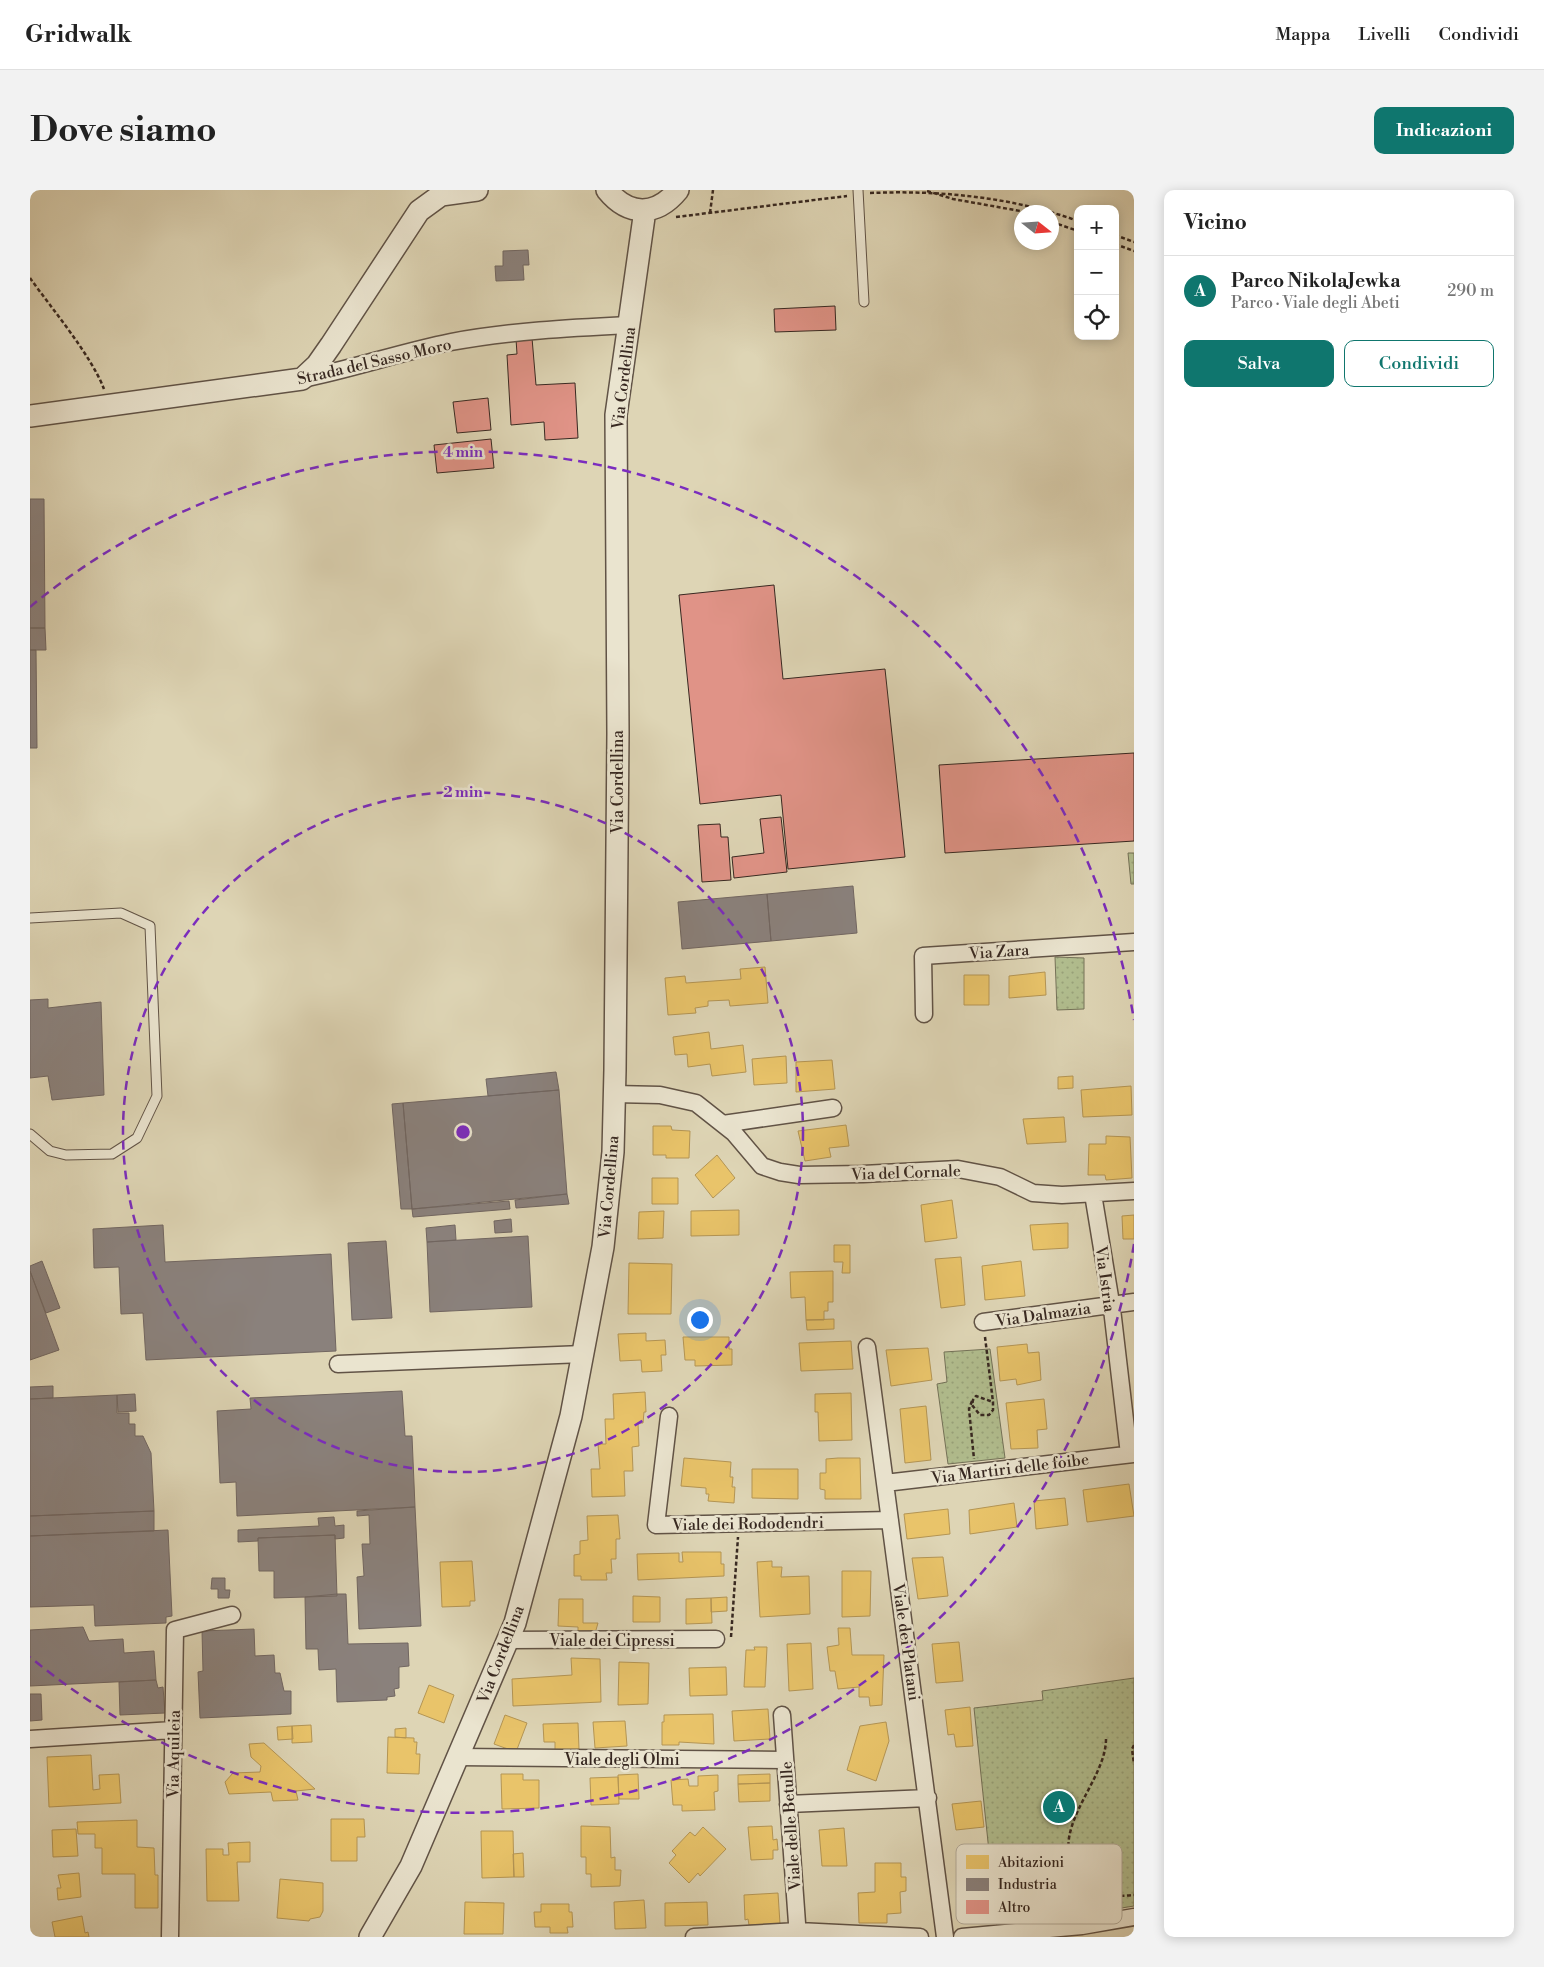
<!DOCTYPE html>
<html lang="it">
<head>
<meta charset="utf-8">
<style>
  body { margin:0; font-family:"Libre Bodoni",serif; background:#f2f2f2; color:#222 }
  .controls { position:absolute; right:15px; top:15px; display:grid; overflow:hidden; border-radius:10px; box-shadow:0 2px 12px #0003 }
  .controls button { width:45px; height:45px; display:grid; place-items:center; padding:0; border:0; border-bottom:1px solid #e0e0e0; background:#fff; color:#222; font:25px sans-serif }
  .compass { position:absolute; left:984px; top:15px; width:45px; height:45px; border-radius:50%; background:#fff; box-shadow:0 2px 12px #0003; rotate:107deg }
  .you { position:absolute; left:669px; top:1129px; width:18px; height:18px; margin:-12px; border:4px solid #fff; border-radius:50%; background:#1a73e8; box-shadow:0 0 0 8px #1a73e833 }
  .badge { display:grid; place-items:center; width:32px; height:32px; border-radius:50%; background:#0f766e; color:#fff; font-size:16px; font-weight:700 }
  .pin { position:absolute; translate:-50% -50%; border:2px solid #fff; box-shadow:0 1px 5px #0006 }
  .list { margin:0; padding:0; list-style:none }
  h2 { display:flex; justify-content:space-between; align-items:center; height:65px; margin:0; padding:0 20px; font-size:21px }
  h2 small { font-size:16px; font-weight:400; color:#767676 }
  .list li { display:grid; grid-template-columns:32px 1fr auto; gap:15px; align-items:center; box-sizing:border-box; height:70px; padding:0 20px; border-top:1px solid #e0e0e0 }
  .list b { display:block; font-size:19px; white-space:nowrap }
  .list p { margin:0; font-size:16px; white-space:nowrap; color:#767676 }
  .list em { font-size:16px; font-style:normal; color:#767676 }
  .actions { display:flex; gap:10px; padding:15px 20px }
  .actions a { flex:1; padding:11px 0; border:1px solid #0f766e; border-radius:10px; text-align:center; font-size:18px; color:#0f766e }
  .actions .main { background:#0f766e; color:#fff }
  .icon { flex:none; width:28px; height:28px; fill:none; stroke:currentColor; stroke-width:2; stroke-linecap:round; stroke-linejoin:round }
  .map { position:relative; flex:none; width:1104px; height:1747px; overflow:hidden; border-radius:10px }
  header { display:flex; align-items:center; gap:30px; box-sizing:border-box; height:70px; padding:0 25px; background:#fff; border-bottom:1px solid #e0e0e0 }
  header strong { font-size:24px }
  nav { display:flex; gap:28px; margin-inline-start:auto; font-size:18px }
  .intro { display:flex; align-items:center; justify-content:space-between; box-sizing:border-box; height:120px; padding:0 30px }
  h1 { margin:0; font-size:35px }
  .button { padding:12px 22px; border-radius:10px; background:#0f766e; color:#fff; font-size:18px; font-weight:700 }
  main { display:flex; gap:30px; padding:0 30px }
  aside { flex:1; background:#fff; border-radius:10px; box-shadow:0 2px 12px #0003 }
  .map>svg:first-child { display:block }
</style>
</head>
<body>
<header>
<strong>Gridwalk</strong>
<nav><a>Mappa</a><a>Livelli</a><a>Condividi</a></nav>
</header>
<div class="intro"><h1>Dove siamo</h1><a class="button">Indicazioni</a></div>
<main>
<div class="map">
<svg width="1104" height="1747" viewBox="0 0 1104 1747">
  <defs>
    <pattern id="park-dots" width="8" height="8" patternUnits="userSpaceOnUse" patternTransform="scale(1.25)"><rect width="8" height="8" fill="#b1bd8e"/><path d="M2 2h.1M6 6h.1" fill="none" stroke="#99a27a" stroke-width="1.8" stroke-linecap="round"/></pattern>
  </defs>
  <rect width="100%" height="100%" fill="#ded5b5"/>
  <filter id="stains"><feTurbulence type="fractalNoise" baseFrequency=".004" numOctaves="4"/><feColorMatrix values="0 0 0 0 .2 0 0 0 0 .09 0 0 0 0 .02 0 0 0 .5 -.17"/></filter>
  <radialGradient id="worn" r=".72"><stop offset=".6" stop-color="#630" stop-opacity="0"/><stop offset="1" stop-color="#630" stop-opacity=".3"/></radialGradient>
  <path fill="url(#park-dots)" stroke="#747258" d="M1098 663H1104V694H1101Z
    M1025 767 1054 768V819L1027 820Z
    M960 1159 975 1268 918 1274 907 1194 917 1192 914 1162Z
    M1104 1488V1716L967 1738 944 1518 1013 1510 1012 1501Z"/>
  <path fill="#e9c46a" stroke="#b49554" d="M735 777 738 813 700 816 699 810 678 811V816L665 818 666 823 638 825 635 788 655 786 656 793 711 789 710 779Z
    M1015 782 1016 805 979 808V786Z
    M934 785H959V815H934Z
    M679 842 681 859 713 855 716 882 682 886 680 874 658 877 657 864 645 865 643 847Z
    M756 866 757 893 724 895 722 869Z
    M802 870 805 899 766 902V872Z
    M1043 886V898L1028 899V887Z
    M1101 896 1102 925 1053 927 1051 900Z
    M1034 927 1036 952 997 954 993 929Z
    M816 935 819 956 799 958 801 967 775 971 768 941Z
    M623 936H641L642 940 660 941 659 968H636V965H623Z
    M1076 946 1100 947 1102 988 1076 990 1075 985H1058L1059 954H1076Z
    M687 965 705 988 683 1008 665 985Z
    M622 988H648V1014H622Z
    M922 1010 927 1048 895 1052 891 1015Z
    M709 1020V1045L661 1046V1021Z
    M634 1021 633 1048 608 1049 609 1022Z
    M1104 1025V1049H1093L1092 1026Z
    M1038 1033V1058L1003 1060 1000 1035Z
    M804 1055H820V1083H812L813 1072H804Z
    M931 1067 935 1115 911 1118 905 1069Z
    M991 1071 995 1106 955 1110 952 1076Z
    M599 1073 642 1074 641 1124H598Z
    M803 1081V1112H798V1121H794V1130H776L775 1107 761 1108 760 1082Z
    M804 1129V1139L777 1140 776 1130Z
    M616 1143V1151L635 1150 636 1165H631L632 1181 612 1182 611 1170 590 1171 588 1144Z
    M653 1147H699V1159H702V1175L665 1176V1170H655Z
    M821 1151 823 1179 771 1181 769 1153Z
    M997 1154 998 1163 1009 1162 1011 1190 987 1195 986 1189 970 1191 967 1157Z
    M898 1158 902 1190 861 1196 856 1160Z
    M615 1202 616 1222H614L613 1233H608L609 1256 602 1257 603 1281H594L595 1306 562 1307 561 1279H570L568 1254H576L575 1229H584L583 1204Z
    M821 1203 822 1250 789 1251 788 1222H785V1204Z
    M1014 1209 1017 1239 1007 1240 1008 1258 981 1259 976 1213Z
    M896 1216 901 1270 875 1273 870 1219Z
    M654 1268 701 1272 700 1287H703L702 1297H705L704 1313 678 1311 679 1304H676V1298L651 1296Z
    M808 1268H830L831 1309H795V1300L790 1299V1283H796V1269Z
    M722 1279H768V1309L722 1308Z
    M1099 1294 1104 1326 1057 1332 1053 1300Z
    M1035 1308 1038 1335 1006 1339 1004 1311Z
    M984 1313 987 1337 940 1344 939 1320Z
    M918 1319 920 1344 877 1349 874 1324Z
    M588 1325 590 1349H586V1369H581L582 1383H576L577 1390H551V1386H544V1365L550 1364V1351L558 1350 557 1326Z
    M652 1362H691V1374H694V1386L608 1390 607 1364 649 1363V1372H653Z
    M913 1367 918 1406 888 1409 882 1368Z
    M442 1371 445 1411H440V1416L412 1417 410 1372Z
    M742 1371V1377H752L751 1387 779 1386 780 1424 730 1427 727 1372Z
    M812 1381H841L840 1426 812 1427Z
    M603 1406 630 1407V1432H603Z
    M697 1407V1421L681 1422V1408Z
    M681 1408 682 1433 656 1434V1409Z
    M529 1409H553V1433H568L564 1447H548V1437L528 1436Z
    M808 1438H820L822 1465H854L852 1515 840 1516 839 1507H829V1497L808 1499 805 1481H800L797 1457 809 1455Z
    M929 1452 933 1491 906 1493 902 1454Z
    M781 1453 783 1499 759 1501 757 1454Z
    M724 1457H737L735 1497H714L716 1460H725Z
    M541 1468 570 1469 571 1512 483 1516 482 1489 542 1485Z
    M589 1472 619 1473 618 1514 588 1515Z
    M696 1477 697 1505 660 1506 659 1478Z
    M399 1495 424 1505 414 1533 388 1523Z
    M940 1517 943 1556 926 1557 924 1544 918 1545 915 1520Z
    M738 1519 740 1549 704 1551 702 1521Z
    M683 1524 684 1554 649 1552V1555H632V1532H634V1525Z
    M475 1525 497 1533 486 1562 464 1554Z
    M595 1531 597 1556 565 1558 563 1532Z
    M856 1532 859 1551 846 1591 817 1580 830 1536Z
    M548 1533 549 1559 525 1560V1552H514L513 1534Z
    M281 1535 282 1552 262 1553V1536Z
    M262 1536 263 1549 248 1550 247 1537Z
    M376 1538V1548L365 1547V1539Z
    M358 1547 384 1548V1552H387L386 1564H390L389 1584 357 1583Z
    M234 1553 285 1599 266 1601 268 1610 243 1611 241 1602 199 1604 195 1592 203 1583 230 1582 231 1576 221 1567 219 1554Z
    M61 1565 63 1600 70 1599 69 1585 89 1584 91 1613 19 1617 17 1567Z
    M471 1584H493V1590H509V1618L472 1619Z
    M608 1584 609 1609H589L588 1585Z
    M740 1584V1593L708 1594V1585Z
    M688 1585V1601L684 1602 685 1620 652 1621V1615H643L641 1590 658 1589 659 1596H668V1586Z
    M588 1587 589 1614 561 1615 560 1588Z
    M740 1593V1611L709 1612 708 1594Z
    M951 1611 954 1637 926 1640 922 1614Z
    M301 1629H334L335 1647H327V1671H301Z
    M107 1630V1657L124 1658 125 1685H128V1718H105V1684H72V1658H65V1644H48L47 1632Z
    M551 1636 580 1637 581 1668 585 1667V1680H591L590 1696 561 1697V1684H556V1667H551Z
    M742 1636 743 1650 747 1649 748 1660H743V1669L721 1670 718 1637Z
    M673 1637 696 1659 670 1686 668 1683 659 1693 639 1673 646 1665 642 1661 660 1642 665 1646Z
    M814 1638 817 1676H792L789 1640Z
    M46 1639 48 1666 23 1667 22 1640Z
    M451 1641H483L484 1687 452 1688Z
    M220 1652V1672H207L209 1711H177L176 1659H193V1665H199L198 1653Z
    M493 1663 494 1687H484L483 1664Z
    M845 1673H871V1687H876V1701L870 1702 871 1723 857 1724V1733H829L828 1703 845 1702Z
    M49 1683 51 1707 28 1710 27 1698H31L28 1685Z
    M250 1689 293 1693V1721L290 1727 280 1729 279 1731 247 1728Z
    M748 1703 750 1734 719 1735 718 1729 715 1730 714 1705Z
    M614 1710 616 1738 585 1739 584 1712Z
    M435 1712 474 1713 473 1744H434Z
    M677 1712 678 1735 635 1736V1713Z
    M511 1714H539V1722H542L543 1737H537L538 1743H520V1737H505L504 1722H511Z
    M52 1726 55 1743 58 1742 59 1747H25L22 1732Z"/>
  <path fill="#8a817c" stroke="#716661" d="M498 60 499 75H493L494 90 466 91 465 76H473V61Z
    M0 309H14L15 438H0Z
    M0 438H15L16 460H0Z
    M0 460H6L7 558H0Z
    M823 696 827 743 741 751 737 704Z
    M737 704 741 751 652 759 648 712Z
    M18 809V818L71 812 74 905 22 910 18 886 0 888V810Z
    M526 882 529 900 458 906 456 889Z
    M529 900 537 1004 382 1019 373 913Z
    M373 913 382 1019H371L362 914Z
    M537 1004 539 1014 486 1018 485 1010Z
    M479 1011 480 1019 383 1027 382 1019Z
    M481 1029 482 1042 465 1043 464 1031Z
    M133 1035 135 1072 301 1064 306 1161 116 1170 113 1123 91 1124 89 1077 64 1078 63 1039Z
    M425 1035 426 1050 397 1052 396 1038Z
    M498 1046 502 1117 400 1122 397 1052Z
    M356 1051 362 1128 322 1130 318 1053Z
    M12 1071 30 1118 16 1123 0 1081V1076Z
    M0 1081 29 1160 0 1170Z
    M23 1196V1208L0 1209V1197Z
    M372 1201 375 1246H382L385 1317 207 1326 206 1292 190 1293 187 1221 221 1219 220 1208Z
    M105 1204 106 1221 88 1222 87 1205Z
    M87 1205V1223H99V1234H105V1246H113L121 1263 124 1321 0 1326V1209Z
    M385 1317 391 1436 329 1439 327 1387 334 1386 332 1354H340L339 1325 327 1326V1321Z
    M124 1321V1341L0 1346V1326Z
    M304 1327 305 1336 314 1335V1348L305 1349V1345L228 1348V1351L208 1352V1340L289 1336 288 1328Z
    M138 1340 142 1426 136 1427V1433L65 1436 64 1415 0 1417V1346Z
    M305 1345 307 1406 244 1408V1381H229L228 1348Z
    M182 1388H195V1400H200L199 1408H188V1399H181Z
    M307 1404H316L318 1454 378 1453 379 1476 369 1477V1498L364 1499 365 1506 357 1507V1510L307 1512 306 1479 289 1480 288 1459H276L275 1407Z
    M53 1437 59 1451 93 1449 94 1463 124 1461 126 1490 0 1496V1440Z
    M224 1439 225 1466 244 1465 245 1483H250L254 1501H261V1524L170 1528 168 1482 173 1481 172 1441Z
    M126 1490 128 1498 133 1497 135 1523 90 1525 89 1492Z
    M0 1504H11L12 1530 0 1531Z"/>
  <path fill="#e09387" stroke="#372821" d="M805 116 806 140 745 142 744 119Z
    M502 148 506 195 545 193 548 248 515 250 514 232 481 235 477 165 487 164 486 149Z
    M458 208 461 240 427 243 423 212Z
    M461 249 464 278 407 283 404 255Z
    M744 395 753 489 855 479 875 667 758 679 751 605 670 614 649 405Z
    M1104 563V651L915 663 909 575Z
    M751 627 757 682 704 688 702 667 734 663 730 629Z
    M690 634 691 647H698L701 690 672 692 668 635Z"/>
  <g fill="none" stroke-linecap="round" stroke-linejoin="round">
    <g stroke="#615346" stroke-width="11">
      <path id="service" d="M828 0 834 112
        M0 728 91 723 120 736 127 906 107 948 82 964 36 965 20 961 0 944"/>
    </g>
    <g stroke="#615346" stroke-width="19">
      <path id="minor" d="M272 189C322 179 371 162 421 152 480 141 539 138 599 135
        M894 824 893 766 1104 752
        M584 904 630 905 666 913 704 943 732 976 750 982 769 985 833 984 928 979 970 987 1003 1003 1032 1005 1104 1001
        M693 934 803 918
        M1063 1004 1082 1119 1099 1264
        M953 1132 1104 1112
        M837 1157 915 1747
        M308 1174 553 1164
        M639 1226 626 1335 860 1330
        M855 1293 1104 1264
        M478 1450 686 1449
        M752 1525 768 1747
        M0 1549 143 1540
        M428 1567 755 1570
        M758 1614 898 1608
        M140 1747 145 1440 202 1425
        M664 1747 768 1741 890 1747
        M932 1747 1052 1736 1104 1727"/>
    </g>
    <g stroke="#615346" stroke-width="24">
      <path id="tertiary" d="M577 0C598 26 626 27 648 0
        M0 226 272 189 287 175 301 155 389 21 411 5 447 0
        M340 1747 381 1676 485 1433 541 1226 573 1057 583 962 585 880 588 543 586 225 615 20"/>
    </g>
    <path stroke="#372821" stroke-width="2.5" stroke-dasharray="4 2.5" stroke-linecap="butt" d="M897 1 923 9 996 22
      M840 3C910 0 982 7 1048 31
      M680 23 683 0
      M646 27 817 6
      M1022 32 1048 41
      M1085 45 1104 52
      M1085 54 1104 61
      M0 88C22 119 61 165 74 199
      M955 1147 963 1212V1220L959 1225H950L942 1215 943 1210 946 1206 963 1212
      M942 1211 939 1219 944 1269
      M701 1447 708 1347
      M1076 1549C1076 1594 1012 1643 1051 1689 1065 1706 1084 1707 1104 1705
      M1104 1555 1102 1559 1104 1574"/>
    <use href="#service" stroke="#eae4cf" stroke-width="9"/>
    <use href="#minor" stroke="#eae4cf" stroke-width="16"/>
    <use href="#tertiary" stroke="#eae4cf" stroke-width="21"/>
  </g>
  <g fill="none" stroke="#7b2cbf" stroke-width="2.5" stroke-dasharray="9 6">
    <circle cx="433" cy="942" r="340"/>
    <path d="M1104 1054A680 680 0 0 1 0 1467M0 417A680 680 0 0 1 1104 830"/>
  </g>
  <g text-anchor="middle" stroke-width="5" stroke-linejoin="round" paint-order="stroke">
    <g font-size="16" fill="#372821" stroke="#eae4cf">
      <text transform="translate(344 171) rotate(-13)" y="6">Strada del Sasso Moro</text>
      <text transform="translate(593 188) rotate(-83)" y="6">Via Cordellina</text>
      <text transform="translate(587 592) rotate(-90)" y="6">Via Cordellina</text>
      <text transform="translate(969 761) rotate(-4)" y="6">Via Zara</text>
      <text transform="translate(876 982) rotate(-2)" y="6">Via del Cornale</text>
      <text transform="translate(578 997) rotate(-85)" y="6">Via Cordellina</text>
      <text transform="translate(1076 1089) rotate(82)" y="6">Via Istria</text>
      <text transform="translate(1013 1124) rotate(-8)" y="6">Via Dalmazia</text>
      <text transform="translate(980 1278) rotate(-7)" y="6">Via Martiri delle foibe</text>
      <text transform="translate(718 1333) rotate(-1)" y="6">Viale dei Rododendri</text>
      <text x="582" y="1456">Viale dei Cipressi</text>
      <text transform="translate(877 1452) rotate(82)" y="6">Viale dei Platani</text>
      <text transform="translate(470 1464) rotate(-69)" y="6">Via Cordellina</text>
      <text transform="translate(143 1564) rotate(-89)" y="6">Via Aquileia</text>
      <text x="592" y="1575">Viale degli Olmi</text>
      <text transform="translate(760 1636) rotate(-94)" y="6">Viale delle Betulle</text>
    </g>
  </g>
  <rect x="926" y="1654" width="166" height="80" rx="8" fill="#eae4cf" stroke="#b4ac9b" stroke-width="1"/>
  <rect x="936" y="1665" width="23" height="14" fill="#e9c46a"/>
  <rect x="936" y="1688" width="23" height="13" fill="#8a817c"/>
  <rect x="936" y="1710" width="23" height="14" fill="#e09387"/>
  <g font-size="14" fill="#372821">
    <text x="968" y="1677">Abitazioni</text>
    <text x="968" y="1699">Industria</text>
    <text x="968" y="1722">Altro</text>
  </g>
  <circle cx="433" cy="942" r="8" fill="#7b2cbf" stroke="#eae4cf" stroke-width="2.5"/>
  <g font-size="15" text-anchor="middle" font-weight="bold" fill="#7b2cbf" stroke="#eae4cf" stroke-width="5" stroke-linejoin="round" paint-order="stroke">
    <text x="433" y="267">4 min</text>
    <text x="433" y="607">2 min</text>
  </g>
  <rect width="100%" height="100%" filter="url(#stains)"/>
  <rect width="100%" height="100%" fill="url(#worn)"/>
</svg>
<div class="controls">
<button>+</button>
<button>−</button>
<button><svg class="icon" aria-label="locate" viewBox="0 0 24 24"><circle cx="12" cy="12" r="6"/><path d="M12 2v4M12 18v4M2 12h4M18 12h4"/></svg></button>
</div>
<svg class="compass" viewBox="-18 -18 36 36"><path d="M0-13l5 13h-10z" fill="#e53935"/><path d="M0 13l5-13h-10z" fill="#767676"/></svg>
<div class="you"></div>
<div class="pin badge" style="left:1029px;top:1617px">A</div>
</div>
<aside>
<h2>Vicino<small></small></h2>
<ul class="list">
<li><span class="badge">A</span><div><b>Parco NikolaJewka</b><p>Parco · Viale degli Abeti</p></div><em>290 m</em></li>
</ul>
<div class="actions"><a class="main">Salva</a><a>Condividi</a></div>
</aside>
</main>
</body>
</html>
